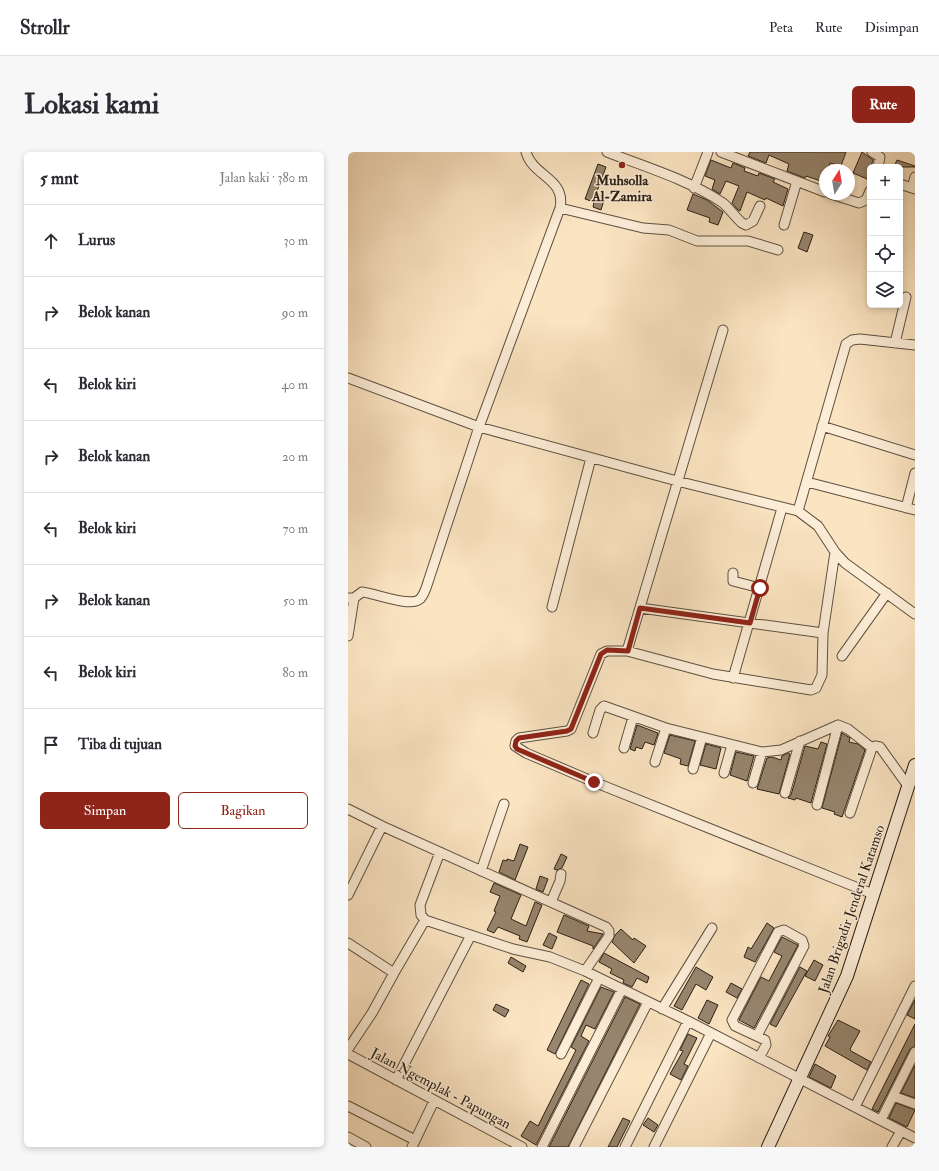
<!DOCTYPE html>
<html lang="id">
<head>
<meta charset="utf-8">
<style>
  body { margin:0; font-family:"IM FELL Double Pica",serif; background:#f7f7f7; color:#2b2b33 }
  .controls { position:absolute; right:12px; top:12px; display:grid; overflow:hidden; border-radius:6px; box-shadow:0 2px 6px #0003 }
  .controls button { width:36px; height:36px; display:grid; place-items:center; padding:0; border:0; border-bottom:1px solid #e1e1e2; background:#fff; color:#2b2b33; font:20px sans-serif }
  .compass { position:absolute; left:471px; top:12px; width:36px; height:36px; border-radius:50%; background:#fff; box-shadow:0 2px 6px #0003; rotate:11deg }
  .stop { position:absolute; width:12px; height:12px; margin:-9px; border:3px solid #8f2418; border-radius:50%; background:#fff }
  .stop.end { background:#8f2418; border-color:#fff; box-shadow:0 1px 4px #0008 }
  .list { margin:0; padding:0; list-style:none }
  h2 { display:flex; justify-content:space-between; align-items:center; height:52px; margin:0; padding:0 16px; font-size:17px }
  h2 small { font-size:13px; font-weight:400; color:#7c7c81 }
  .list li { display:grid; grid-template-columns:26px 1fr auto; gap:12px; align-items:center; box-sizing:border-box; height:72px; padding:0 16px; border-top:1px solid #e1e1e2 }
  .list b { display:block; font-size:15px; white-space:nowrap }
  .list em { font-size:13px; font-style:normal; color:#7c7c81 }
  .actions { display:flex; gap:8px; padding:12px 16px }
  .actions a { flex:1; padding:9px 0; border:1px solid #8f2418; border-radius:6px; text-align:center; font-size:14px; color:#8f2418 }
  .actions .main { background:#8f2418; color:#fff }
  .icon { flex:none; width:22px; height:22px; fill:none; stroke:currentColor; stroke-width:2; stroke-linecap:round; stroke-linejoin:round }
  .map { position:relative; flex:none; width:567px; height:995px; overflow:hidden; border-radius:6px }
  header { display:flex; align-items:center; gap:24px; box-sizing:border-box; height:56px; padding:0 20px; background:#fff; border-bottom:1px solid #e1e1e2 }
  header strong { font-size:19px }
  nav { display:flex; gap:22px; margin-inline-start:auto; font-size:14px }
  .intro { display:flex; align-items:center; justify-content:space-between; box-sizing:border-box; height:96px; padding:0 24px }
  h1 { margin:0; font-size:28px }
  .button { padding:10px 18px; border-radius:6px; background:#8f2418; color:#fff; font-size:14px; font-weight:700 }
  main { display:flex; gap:24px; padding:0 24px }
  aside { flex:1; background:#fff; border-radius:6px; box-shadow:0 2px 6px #0003 }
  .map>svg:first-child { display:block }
</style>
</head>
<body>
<header>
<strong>Strollr</strong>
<nav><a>Peta</a><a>Rute</a><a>Disimpan</a></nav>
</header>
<div class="intro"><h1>Lokasi kami</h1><a class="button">Rute</a></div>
<main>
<aside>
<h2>5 mnt<small>Jalan kaki · 380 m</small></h2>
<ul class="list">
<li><svg class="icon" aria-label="ahead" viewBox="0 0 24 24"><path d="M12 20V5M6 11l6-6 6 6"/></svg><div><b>Lurus</b></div><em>30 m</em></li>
<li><svg class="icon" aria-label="right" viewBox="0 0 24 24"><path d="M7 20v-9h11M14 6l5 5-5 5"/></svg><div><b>Belok kanan</b></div><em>90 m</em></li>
<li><svg class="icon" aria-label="left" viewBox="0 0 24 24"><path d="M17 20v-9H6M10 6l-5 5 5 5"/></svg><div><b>Belok kiri</b></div><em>40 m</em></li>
<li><svg class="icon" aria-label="right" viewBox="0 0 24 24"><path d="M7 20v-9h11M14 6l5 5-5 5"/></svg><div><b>Belok kanan</b></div><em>20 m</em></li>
<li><svg class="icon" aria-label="left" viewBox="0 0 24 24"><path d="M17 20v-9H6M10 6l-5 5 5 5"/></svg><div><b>Belok kiri</b></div><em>70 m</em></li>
<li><svg class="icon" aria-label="right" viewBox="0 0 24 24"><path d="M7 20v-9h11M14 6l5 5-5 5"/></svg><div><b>Belok kanan</b></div><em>50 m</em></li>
<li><svg class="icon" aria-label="left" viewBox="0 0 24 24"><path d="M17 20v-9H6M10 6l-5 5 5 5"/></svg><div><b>Belok kiri</b></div><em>80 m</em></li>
<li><svg class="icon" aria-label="arrive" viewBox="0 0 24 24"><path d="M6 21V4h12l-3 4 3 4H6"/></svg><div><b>Tiba di tujuan</b></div></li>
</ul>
<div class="actions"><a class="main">Simpan</a><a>Bagikan</a></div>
</aside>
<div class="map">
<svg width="567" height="995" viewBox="0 0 567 995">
  <rect width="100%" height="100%" fill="#fbe4c2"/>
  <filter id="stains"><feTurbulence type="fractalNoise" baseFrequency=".005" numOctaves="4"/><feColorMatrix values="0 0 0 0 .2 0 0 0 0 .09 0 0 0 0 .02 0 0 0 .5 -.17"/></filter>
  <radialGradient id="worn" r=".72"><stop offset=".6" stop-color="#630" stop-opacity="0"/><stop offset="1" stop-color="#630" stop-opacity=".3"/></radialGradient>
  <path fill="#97856e" stroke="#2a1f14" d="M402 0H498L493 14 482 11 480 18H477L476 30 458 24 457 26 439 19 441 12 421 3 418 11 400 4Z
    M514 0 525 8 519 27 505 21Z
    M363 8 383 16 385 11 397 16 396 19 410 24 411 21 427 27 425 30 440 37 435 54 418 46 417 48 399 40 392 59 390 58 384 51 391 34 378 29 372 42 364 37 367 28 357 24Z
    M549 8 567 14V15H546Z
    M250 12 258 15 248 42 257 45 253 58 245 55 246 50 237 47Z
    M345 42 359 48 375 60 370 73 361 70 362 66 339 58Z
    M456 80 465 83 459 100 450 96Z
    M289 573 310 581 306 593 297 590 294 597 288 595 287 599 282 597Z
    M494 581 502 586 501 590 510 592 517 598 494 665 486 662 487 660 474 656Z
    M322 583 347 589 340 614 332 612 333 607 316 601Z
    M473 590 479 592 463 651 448 646 447 648 440 646 443 643 457 594 470 597Z
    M358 592 373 596 368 617 352 613Z
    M388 600 406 604 399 629 382 623Z
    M440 601 442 602 431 642 409 637 419 606 424 605 433 608 434 604Z
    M172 692 180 695 167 728 151 720 155 708 159 709V707L166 709Z
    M213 702 219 705 214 716 209 718 206 717Z
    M192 724 200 727 195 740 188 737Z
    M146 731 173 743 163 767 178 774 187 750 194 753 179 790 171 787 172 784 150 775 146 781 139 778 148 760 146 759 152 744 142 740Z
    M216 763 241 774 239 779 255 782 245 797V794L209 780Z
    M419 771 426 776 407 810 396 805 400 795 403 797Z
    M273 777 285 788 286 786 298 794 286 811 264 790 267 783Z
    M201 781 209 785 204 797 195 793Z
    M434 785 450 793 406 876 391 868 413 825 421 829 434 804 426 800Z
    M256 801 301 825 299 831 289 826 284 835 275 831 276 828 262 821 264 817 251 810Z
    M163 805 178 814 175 820 160 811Z
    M466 808 475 813 467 829 457 824Z
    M348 815 365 825 358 838 348 832 334 858 326 854Z
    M452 815 459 819 428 875 422 872Z
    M233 828 241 832 207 902 199 898Z
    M383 831 394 837 389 846 378 840Z
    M253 835 266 840 247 877 238 873 233 884 241 889 188 993 173 984 182 969 190 974 228 898 223 895Z
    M277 845 292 852 220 995H201Z
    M359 848 370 853 361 872 350 866Z
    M567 848V867L559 863Z
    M148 852 161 858 157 865 145 858Z
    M490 868 512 879 502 897 503 899 523 910 519 918 477 894 482 885 480 884Z
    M567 872V894L562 897 530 960 524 957Z
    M340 882 349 886 336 912 340 914 333 928 322 922 335 899 332 898Z
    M467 912 488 924 483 936 461 925Z
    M567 913V946L553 941Z
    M548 951 567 958 559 975 541 966Z
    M275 966 282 969 269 995H260Z
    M300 966 310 973 306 980 295 973Z"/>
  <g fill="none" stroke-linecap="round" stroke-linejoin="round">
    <g stroke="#5e5040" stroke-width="11">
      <path id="street" d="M259 0C298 15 341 28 375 51 382 57 387 65 394 71L398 73 405 69 412 54
        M373 0 477 40
        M524 0 532 5 530 15
        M552 32 567 37
        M346 36 360 0
        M564 36 567 25
        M483 42 511 51 518 48 522 39
        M212 56 295 76 321 78 349 89H400L430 98
        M436 73 449 29
        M547 191 558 145
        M0 226 131 275 329 329 450 359 470 374 487 400 497 411 567 462
        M474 274 567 303
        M459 330 567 358
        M558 356 567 321
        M450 359 498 192 504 188 512 187 567 193
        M487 400 475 481 474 523 468 536 463 538 365 522 279 499H259L253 502 223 577 219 579 171 586 168 589 167 594 178 601 246 630 525 742
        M385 421V429L412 436
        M0 446H6L14 440C27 441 62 456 72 447 77 442 79 433 81 427L131 275 212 56C218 26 185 25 178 0
        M204 455 243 306
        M292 456 475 481
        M0 484 6 446
        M279 499 375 178
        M494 504 539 441
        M385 526 434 356
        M245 581 252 558 256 554 318 576 414 600 433 598 490 573
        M276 596 285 565
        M307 610 318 576
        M345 617 354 585
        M376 621 384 593
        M405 631 414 600
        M437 641 452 589
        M469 653 490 573 500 577 524 596
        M0 657 34 674 258 775 261 779V784L237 819
        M502 661 524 596 527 594 532 595 560 634
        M92 700 72 753 73 763 77 768 165 797 202 805 237 819 340 869 567 986
        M133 719 156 652
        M0 743 34 674
        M203 750 212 729 213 722
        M0 791 46 821 77 768
        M314 857 364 776
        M409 884 456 794 454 788 436 778 430 780 384 868 387 874 417 888 418 893 411 906
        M0 897 24 861 46 821
        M567 900 545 944 567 952
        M0 902 174 995
        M213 902 251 826
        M48 928 123 783
        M0 954 67 988
        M507 955 567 834
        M533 968 545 944
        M0 985 18 995
        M64 995 86 949
        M194 995 274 837
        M226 995 300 850
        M277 995 340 869
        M306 995 363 881
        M544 995 553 979"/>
    </g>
    <g stroke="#2a1f14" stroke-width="14">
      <path id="secondary" d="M420 995 499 824 567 613"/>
    </g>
    <use href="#street" stroke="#fcedd7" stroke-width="9"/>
    <use href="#secondary" stroke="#fcedd7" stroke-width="12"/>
  </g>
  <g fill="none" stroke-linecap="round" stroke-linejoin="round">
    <path stroke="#8f2418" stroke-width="5" d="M246 630 169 597 167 594 168 589 171 586 219 579 223 577 253 502 259 498 280 499 292 456 402 471 412 436"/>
  </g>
  <circle fill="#8f2418" stroke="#fcedd7" stroke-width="1.5" cx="274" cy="13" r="4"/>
  <g text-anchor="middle" stroke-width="3" stroke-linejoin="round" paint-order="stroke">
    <g font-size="14" font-weight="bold" fill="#2a1f14" stroke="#fcedd7">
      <text x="274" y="33">Muhsolla<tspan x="274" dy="16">Al-Zamira</tspan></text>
    </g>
    <g font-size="14" fill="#2a1f14" stroke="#fcedd7">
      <text transform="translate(503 757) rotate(-71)" y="5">Jalan Brigadir Jenderal Katamso</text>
      <text transform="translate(93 936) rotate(28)" y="5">Jalan Ngemplak - Papungan</text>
    </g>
  </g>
  <rect width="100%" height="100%" filter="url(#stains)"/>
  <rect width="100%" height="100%" fill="url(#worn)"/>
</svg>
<div class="controls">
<button>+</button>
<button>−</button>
<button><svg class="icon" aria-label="locate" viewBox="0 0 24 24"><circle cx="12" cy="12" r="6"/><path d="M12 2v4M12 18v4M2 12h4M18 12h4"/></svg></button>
<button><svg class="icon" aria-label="layers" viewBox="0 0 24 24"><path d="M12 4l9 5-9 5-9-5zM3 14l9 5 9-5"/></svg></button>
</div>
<svg class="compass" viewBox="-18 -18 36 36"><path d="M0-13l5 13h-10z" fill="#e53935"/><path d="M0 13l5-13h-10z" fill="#7c7c81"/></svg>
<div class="stop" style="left:412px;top:436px"></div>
<div class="stop end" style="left:246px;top:630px"></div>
</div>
</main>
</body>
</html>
